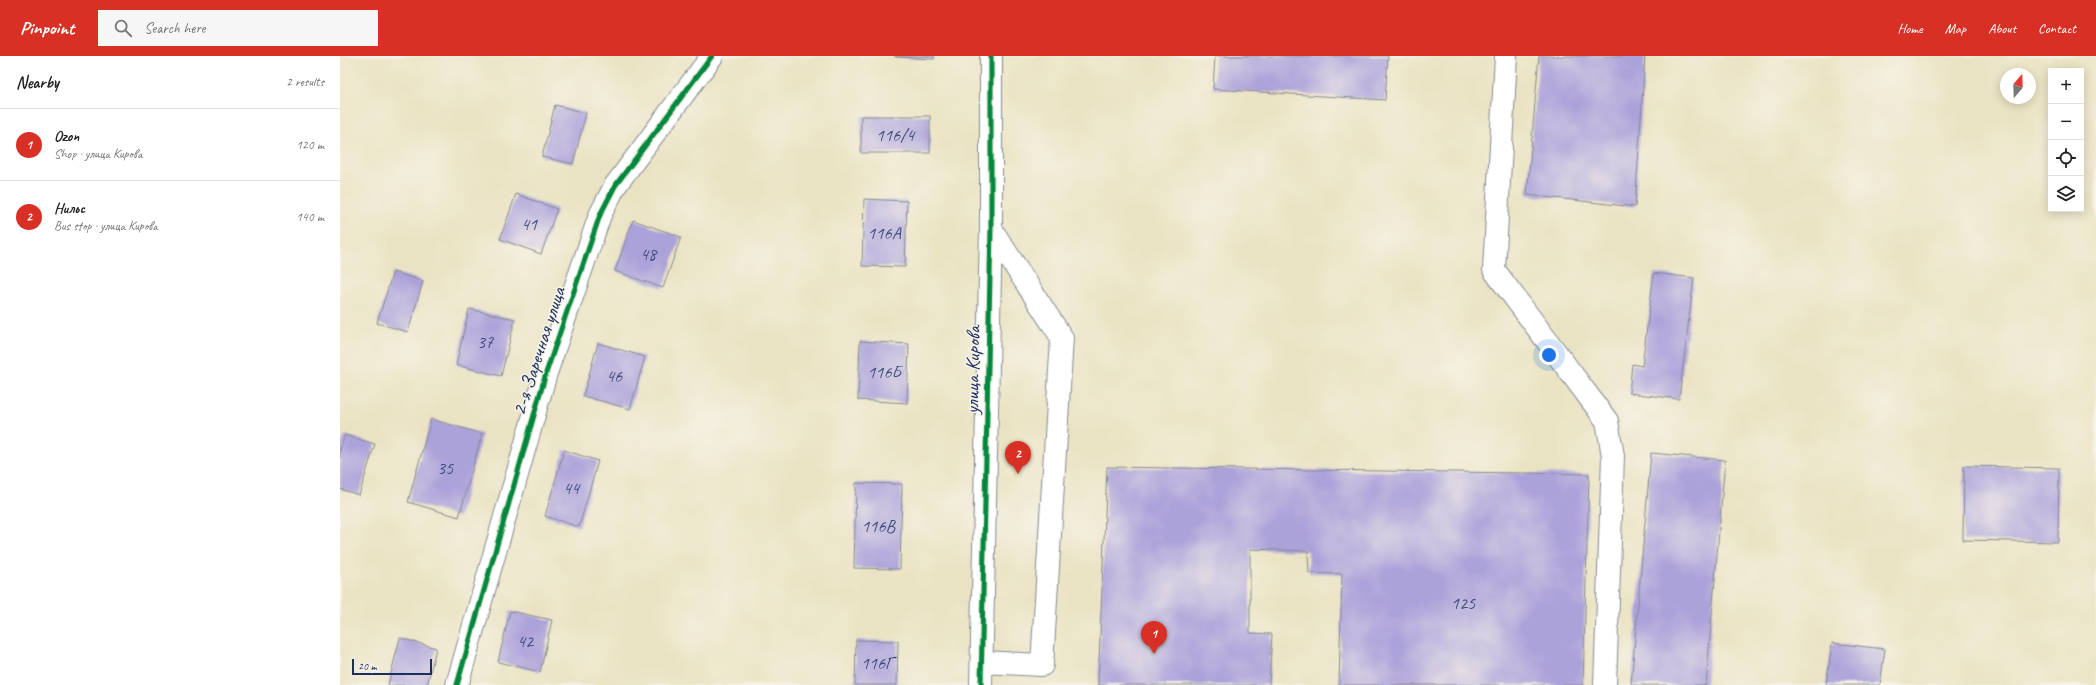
<!DOCTYPE html>
<html lang="en">
<head>
<meta charset="utf-8">
<style>
  body { margin:0; font-family:Caveat,sans-serif; background:#f6f6f6; color:#222 }
  .controls { position:absolute; right:12px; top:12px; display:grid; overflow:hidden; border-radius:0px; box-shadow:0 2px 10px #0003 }
  .controls button { width:36px; height:36px; display:grid; place-items:center; padding:0; border:0; border-bottom:1px solid #e0e0e0; background:#fff; color:#222; font:20px sans-serif }
  .compass { position:absolute; left:1660px; top:12px; width:36px; height:36px; border-radius:50%; background:#fff; box-shadow:0 2px 10px #0003; rotate:19deg }
  .scale { position:absolute; left:12px; bottom:10px; width:80px; box-sizing:border-box; padding-left:4px; border:2px solid #1b2f5e; border-top:0; font-size:11px; line-height:14px; white-space:nowrap; color:#1b2f5e; -webkit-text-stroke:3px #f7f3e8; paint-order:stroke }
  .you { position:absolute; left:1209px; top:299px; width:14px; height:14px; margin:-10px; border:3px solid #fff; border-radius:50%; background:#1a73e8; box-shadow:0 0 0 6px #1a73e833 }
  .badge { display:grid; place-items:center; width:26px; height:26px; border-radius:50%; background:#d93025; color:#fff; font-size:13px; font-weight:700 }
  .pin { position:absolute; translate:-50% -33px; filter:drop-shadow(0 1px 2px #0008) }
  .pin::after { content:''; position:absolute; top:21px; width:14px; height:12px; background:inherit; clip-path:polygon(0 0,100% 0,50% 100%) }
  .list { margin:0; padding:0; list-style:none }
  h2 { display:flex; justify-content:space-between; align-items:center; height:52px; margin:0; padding:0 16px; font-size:17px }
  h2 small { font-size:13px; font-weight:400; color:#767676 }
  .list li { display:grid; grid-template-columns:26px 1fr auto; gap:12px; align-items:center; box-sizing:border-box; height:72px; padding:0 16px; border-top:1px solid #e0e0e0 }
  .list b { display:block; font-size:15px; white-space:nowrap }
  .list p { margin:0; font-size:13px; white-space:nowrap; color:#767676 }
  .list em { font-size:13px; font-style:normal; color:#767676 }
  .icon { flex:none; width:22px; height:22px; fill:none; stroke:currentColor; stroke-width:2; stroke-linecap:round; stroke-linejoin:round }
  .map { position:relative; flex:none; width:1756px; height:629px; overflow:hidden }
  header { display:flex; align-items:center; gap:24px; box-sizing:border-box; height:56px; padding:0 20px; background:#d93025; color:#fff }
  header strong { font-size:19px }
  nav { display:flex; gap:22px; margin-inline-start:auto; font-size:14px }
  .search { width:280px; height:36px; background:#f6f6f6; display:flex; align-items:center; gap:10px; box-sizing:border-box; padding:0 14px; border-radius:0px; color:#767676; font-size:15px }
  main { display:flex }
  aside { flex:1; background:#fff }
  .map>svg:first-child { display:block }
</style>
</head>
<body>
<header>
<strong>Pinpoint</strong>
<div class="search"><svg class="icon" aria-label="search" viewBox="0 0 24 24"><circle cx="10" cy="10" r="6"/><path d="M15 15l6 6"/></svg>Search here</div>
<nav><a>Home</a><a>Map</a><a>About</a><a>Contact</a></nav>
</header>
<main>
<aside>
<h2>Nearby<small>2 results</small></h2>
<ul class="list">
<li><span class="badge">1</span><div><b>Ozon</b><p>Shop · улица Кирова</p></div><em>120 m</em></li>
<li><span class="badge">2</span><div><b>Нильс</b><p>Bus stop · улица Кирова</p></div><em>140 m</em></li>
</ul>
</aside>
<div class="map">
<svg width="1756" height="629" viewBox="0 0 1756 629">
  <rect width="100%" height="100%" fill="#f7f3e8"/>
  <filter id="ink" filterUnits="userSpaceOnUse"><feTurbulence type="fractalNoise" baseFrequency=".025" numOctaves="2"/><feDisplacementMap in="SourceGraphic" scale="8" xChannelSelector="R" yChannelSelector="G"/><feConvolveMatrix kernelMatrix="1 2 1 2 8 2 1 2 1" color-interpolation-filters="sRGB"/></filter>
  <filter id="wash" filterUnits="userSpaceOnUse"><feTurbulence type="fractalNoise" baseFrequency=".012" numOctaves="4" result="noise"/><feDisplacementMap in="SourceGraphic" scale="16" xChannelSelector="R" yChannelSelector="G"/><feGaussianBlur stdDeviation="0.9" result="paint"/><feColorMatrix in="noise" values="0 0 0 0 0 0 0 0 0 0 0 0 0 0 0 0 0 1.4 0 .05"/><feComposite in="paint" operator="in"/></filter>
  <g filter="url(#wash)">
    <rect width="100%" height="100%" fill="#eae3c3"/>
    <g id="blocks">
      <path fill="#aca2da" d="M555 0H594V3L555 1Z
        M875 0H1048L1045 44 873 33Z
        M1199 0H1305L1295 151 1187 139Z
        M215 49 246 57 233 108 202 101Z
        M521 60H590V97H521Z
        M176 138 217 153 201 198 160 183Z
        M524 143 567 145 565 211 522 210Z
        M293 164 341 181 323 232 275 215Z
        M53 216 83 225 68 276 37 267Z
        M1314 217 1354 222 1339 343 1289 337 1292 308 1302 310Z
        M129 253 175 263 161 320 116 309Z
        M520 285 569 288 567 347 518 344Z
        M258 287 305 301 290 353 243 340Z
        M91 363 142 378 119 461 68 446Z
        M5 379 35 388 19 439 0 433V393Z
        M224 394 258 405 239 471 205 460Z
        M1311 397 1385 404 1366 629H1291Z
        M1624 410 1719 412 1718 486 1623 484Z
        M767 411 1249 418 1243 629H999L1002 518 969 517 968 495 910 493V577L932 578 929 629H758Z
        M516 427 562 428 560 513 514 512Z
        M170 555 212 564 200 616 158 606Z
        M60 582 96 592 87 629H48Z
        M516 584 558 585 557 629H515Z
        M1492 587 1545 593 1540 629H1486Z"/>
    </g>
  </g>
  <g filter="url(#ink)">
    <use href="#blocks" fill-opacity="0" stroke="#828990" stroke-width="1"/>
    <g fill="none" stroke-linecap="round" stroke-linejoin="round">
      <g stroke="#828990" stroke-width="24">
        <path id="minor" d="M1166 0 1154 214 1267 365 1273 400 1265 629
          M642 606 702 609 722 282 651 173
          M117 629 206 317 260 159 275 130 372 0
          M641 629 651 173V0"/>
      </g>
      <use href="#minor" stroke="#fff" stroke-width="22"/>
      <g stroke="#f7f3e8" stroke-width="8">
        <path id="cycleway" d="M117 629 206 317 260 159 275 130 372 0
          M641 629 651 173V0"/>
      </g>
      <use href="#cycleway" stroke="#00873e" stroke-width="5"/>
    </g>
  </g>
  <g text-anchor="middle" stroke-width="3" stroke-linejoin="round" paint-order="stroke">
    <g font-size="18" fill="#3f4c7d">
      <text x="555" y="85">116/4</text>
      <text x="189" y="174">41</text>
      <text x="544" y="183">116А</text>
      <text x="308" y="204">48</text>
      <text x="145" y="292">37</text>
      <text x="544" y="322">116Б</text>
      <text x="274" y="326">46</text>
      <text x="105" y="418">35</text>
      <text x="231" y="438">44</text>
      <text x="538" y="476">116В</text>
      <text x="1123" y="553">125</text>
      <text x="185" y="591">42</text>
      <text x="537" y="613">116Г</text>
    </g>
    <g font-size="20" fill="#1b2f5e" stroke="#f7f3e8">
      <text transform="translate(198 295) rotate(-72)" y="7">2-я Заречная улица</text>
      <text transform="translate(632 314) rotate(-89)" y="7">улица Кирова</text>
    </g>
  </g>
</svg>
<div class="controls">
<button>+</button>
<button>−</button>
<button><svg class="icon" aria-label="locate" viewBox="0 0 24 24"><circle cx="12" cy="12" r="6"/><path d="M12 2v4M12 18v4M2 12h4M18 12h4"/></svg></button>
<button><svg class="icon" aria-label="layers" viewBox="0 0 24 24"><path d="M12 4l9 5-9 5-9-5zM3 14l9 5 9-5"/></svg></button>
</div>
<svg class="compass" viewBox="-18 -18 36 36"><path d="M0-13l5 13h-10z" fill="#e53935"/><path d="M0 13l5-13h-10z" fill="#767676"/></svg>
<div class="scale">20 m</div>
<div class="you"></div>
<div class="pin badge" style="left:814px;top:598px">1</div>
<div class="pin badge" style="left:678px;top:418px">2</div>
</div>
</main>
</body>
</html>
